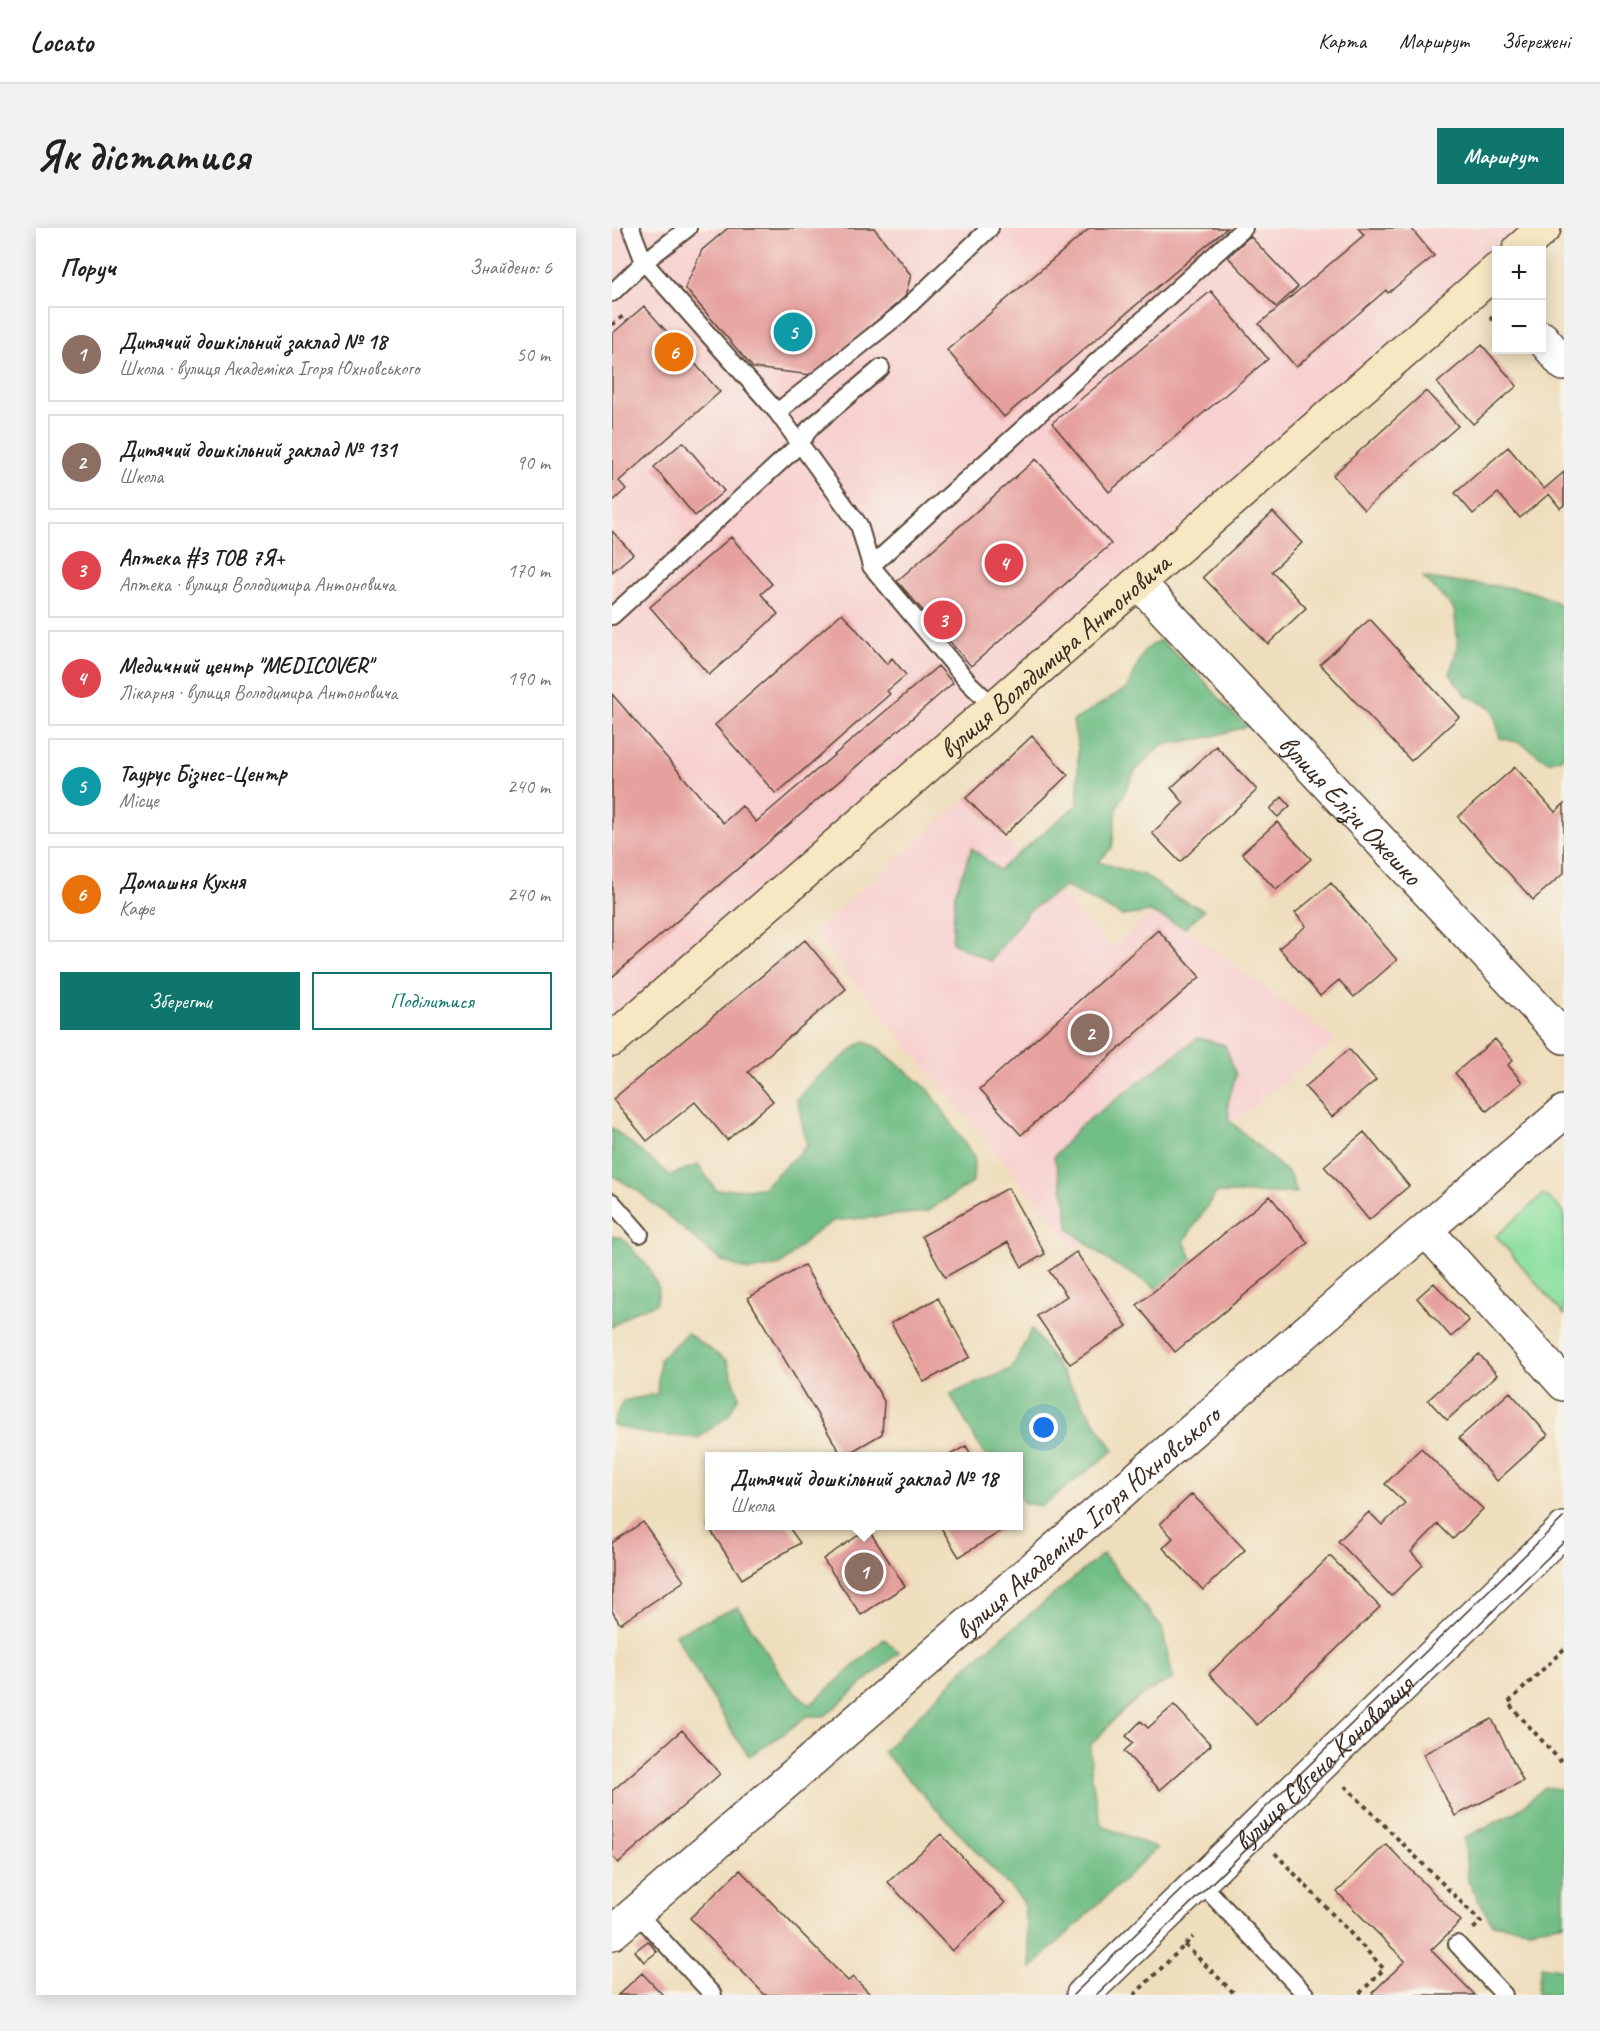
<!DOCTYPE html>
<html lang="uk">
<head>
<meta charset="utf-8">
<style>
  body { margin:0; font-family:Caveat,sans-serif; background:#f2f2f2; color:#202124 }
  .controls { position:absolute; right:18px; top:18px; display:grid; overflow:hidden; border-radius:0px; box-shadow:0 3px 15px #0003 }
  .controls button { width:54px; height:54px; display:grid; place-items:center; padding:0; border:0; border-bottom:2px solid #e0e0e0; background:#fff; color:#202124; font:30px sans-serif }
  .you { position:absolute; left:432px; top:1200px; width:21px; height:21px; margin:-15px; border:4px solid #fff; border-radius:50%; background:#1a73e8; box-shadow:0 0 0 9px #1a73e833 }
  .badge { display:grid; place-items:center; width:39px; height:39px; border-radius:50%; background:#0f766e; color:#fff; font-size:20px; font-weight:700 }
  .pin { position:absolute; translate:-50% -50%; border:3px solid #fff; box-shadow:0 2px 6px #0006 }
  .popup { position:absolute; left:93px; top:1224px; width:318px; height:78px; box-sizing:border-box; display:grid; place-content:center; border-radius:0px; background:#fff; filter:drop-shadow(0 2px 4px #0005); font-size:20px; white-space:nowrap; color:#757577 }
  .popup b { font-size:22px; color:#202124 }
  .popup::after { content:''; position:absolute; left:50%; top:100%; margin-left:-12px; border:12px solid transparent; border-top-color:#fff }
  .list { margin:0; padding:0; list-style:none }
  h2 { display:flex; justify-content:space-between; align-items:center; height:78px; margin:0; padding:0 24px; font-size:26px }
  h2 small { font-size:20px; font-weight:400; color:#757577 }
  .list li { display:grid; grid-template-columns:39px 1fr auto; gap:18px; align-items:center; box-sizing:border-box; height:96px; margin:0 12px 12px; padding:0 12px; border:2px solid #e0e0e0; border-radius:0px }
  .list b { display:block; font-size:22px; white-space:nowrap }
  .list p { margin:0; font-size:20px; white-space:nowrap; color:#757577 }
  .list em { font-size:20px; font-style:normal; color:#757577 }
  .actions { display:flex; gap:12px; padding:18px 24px }
  .actions a { flex:1; padding:14px 0; border:2px solid #0f766e; border-radius:0px; text-align:center; font-size:21px; color:#0f766e }
  .actions .main { background:#0f766e; color:#fff }
  .map { position:relative; flex:none; width:952px; height:1767px; overflow:hidden; border-radius:0px }
  header { display:flex; align-items:center; gap:36px; box-sizing:border-box; height:84px; padding:0 30px; background:#fff; border-bottom:2px solid #e0e0e0 }
  header strong { font-size:28px }
  nav { display:flex; gap:33px; margin-inline-start:auto; font-size:21px }
  .intro { display:flex; align-items:center; justify-content:space-between; box-sizing:border-box; height:144px; padding:0 36px }
  h1 { margin:0; font-size:42px }
  .button { padding:15px 27px; border-radius:0px; background:#0f766e; color:#fff; font-size:21px; font-weight:700 }
  main { display:flex; gap:36px; padding:0 36px }
  aside { flex:1; background:#fff; border-radius:0px; box-shadow:0 3px 15px #0003 }
  .map>svg:first-child { display:block }
</style>
</head>
<body>
<header>
<strong>Locato</strong>
<nav><a>Карта</a><a>Маршрут</a><a>Збережені</a></nav>
</header>
<div class="intro"><h1>Як дістатися</h1><a class="button">Маршрут</a></div>
<main>
<aside>
<h2>Поруч<small>Знайдено: 6</small></h2>
<ul class="list">
<li><span class="badge" style="background:#8d6e63">1</span><div><b>Дитячий дошкільний заклад № 18</b><p>Школа · вулиця Академіка Ігоря Юхновського</p></div><em>50 m</em></li>
<li><span class="badge" style="background:#8d6e63">2</span><div><b>Дитячий дошкільний заклад № 131</b><p>Школа</p></div><em>90 m</em></li>
<li><span class="badge" style="background:#e0444e">3</span><div><b>Аптека #3 ТОВ 7Я+</b><p>Аптека · вулиця Володимира Антоновича</p></div><em>170 m</em></li>
<li><span class="badge" style="background:#e0444e">4</span><div><b>Медичний центр &quot;MEDICOVER&quot;</b><p>Лікарня · вулиця Володимира Антоновича</p></div><em>190 m</em></li>
<li><span class="badge" style="background:#0f9aa8">5</span><div><b>Таурус Бізнес-Центр</b><p>Місце</p></div><em>240 m</em></li>
<li><span class="badge" style="background:#e8710a">6</span><div><b>Домашня Кухня</b><p>Кафе</p></div><em>240 m</em></li>
</ul>
<div class="actions"><a class="main">Зберегти</a><a>Поділитися</a></div>
</aside>
<div class="map">
<svg width="952" height="1767" viewBox="0 0 952 1767">
  <rect width="100%" height="100%" fill="#f7f3e8"/>
  <filter id="ink" filterUnits="userSpaceOnUse"><feTurbulence type="fractalNoise" baseFrequency=".0167" numOctaves="2"/><feDisplacementMap in="SourceGraphic" scale="12" xChannelSelector="R" yChannelSelector="G"/><feConvolveMatrix kernelMatrix="1 2 1 2 8 2 1 2 1" color-interpolation-filters="sRGB"/></filter>
  <filter id="wash" filterUnits="userSpaceOnUse"><feTurbulence type="fractalNoise" baseFrequency=".008" numOctaves="4" result="noise"/><feDisplacementMap in="SourceGraphic" scale="24" xChannelSelector="R" yChannelSelector="G"/><feGaussianBlur stdDeviation="1.35" result="paint"/><feColorMatrix in="noise" values="0 0 0 0 0 0 0 0 0 0 0 0 0 0 0 0 0 1.4 0 .05"/><feComposite in="paint" operator="in"/></filter>
  <g filter="url(#wash)">
    <rect width="100%" height="100%" fill="#efdebd"/>
    <path fill="#f7d0cf" d="M0 0H912L0 792Z
      M354 570 500 720 546 680 724 813 463 1019 201 704Z"/>
    <path fill="#8ee0a1" stroke="#648560" stroke-width="1.5" d="M932 966 952 984V1087L884 1008Z"/>
    <path fill="#72be87" stroke="#567452" stroke-width="1.5" d="M811 349C825 351 839 354 853 355 891 359 918 357 952 379V529L936 534 909 515 888 510 881 481 854 467 838 446 846 415 842 381Z
      M548 412 590 450 622 487 637 498 598 509 549 517 523 543 505 580 500 620 486 634 534 648 561 668 592 682 573 700 538 684 510 688 453 658 416 684 378 733 340 715 343 666 360 620 387 642 466 576V519L461 493 515 460 532 423Z
      M586 810 613 817 624 847 616 875 617 892 677 946 685 965H604L572 1013 584 1040 547 1062 497 1033 456 1000 454 973 442 929 467 899Z
      M252 813 266 820 317 862 362 929 361 954 314 984 221 993 198 1009 169 1037 137 1043 108 1032 25 962 0 947V900L58 947 86 937 104 962 150 960 195 918 185 871 204 850Z
      M0 1008 10 1010 37 1040 47 1061 44 1076 21 1084 0 1099Z
      M420 1101 502 1222 430 1278 412 1275 407 1268 406 1228H373L338 1166 399 1141Z
      M75 1105 115 1133 127 1168 116 1188 86 1210 36 1206 0 1197 11 1173 45 1166 48 1131Z
      M491 1326 550 1400 561 1451C523 1467 505 1488 478 1518L480 1552 489 1597 545 1620 419 1740 411 1673 271 1524 354 1439Z
      M126 1379 174 1455 198 1477 272 1411 287 1424 213 1488H195L166 1510 137 1528 121 1505 63 1406Z
      M933 1559 952 1562V1695L918 1701 880 1696 856 1653 852 1610 904 1584Z
      M929 1738 952 1742V1767H925Z"/>
    <g id="blocks">
      <path fill="#e6a19f" d="M116 0H262L299 47 293 69 200 147 141 140 73 60 90 22Z
        M478 0H615L392 189 335 122Z
        M746 0H799L822 28 776 65 774 62 684 139 647 96 752 7Z
        M638 8 686 59 664 79 616 29Z
        M599 63 656 131 497 264 440 195Z
        M32 78 108 164 7 253 14 261 0 274V106Z
        M870 117 905 158 861 196 825 155Z
        M814 163 846 198 752 282 721 247Z
        M71 214 112 263 83 288 42 239Z
        M896 219 932 261 952 244V277L948 280 937 266 908 290 886 265 861 286 843 265Z
        M424 231 499 316 359 438 285 353Z
        M661 284 690 315 660 343 694 380 656 416 591 349Z
        M0 303 21 326 0 344Z
        M119 309 160 356 149 366 166 386 97 447 38 379Z
        M230 385 275 436 280 430 294 447 275 463 278 466 164 566 103 497Z
        M758 391 847 489 799 533 708 436Z
        M326 438 341 455 0 749V466L111 595 130 578 144 594Z
        M420 508 456 547 391 608 354 570Z
        M604 518 645 562 568 634 540 605 572 575 559 560Z
        M903 539 943 584 952 576V645L921 672 846 589Z
        M670 569 678 578 666 589 658 581Z
        M665 594 699 631 664 662 630 625Z
        M719 655 785 732 742 769 727 752 708 768 667 720 694 698 683 685Z
        M546 702 588 749 409 907 368 861Z
        M193 712 234 761 136 844 161 873 115 912 83 874 35 913 1 871Z
        M883 811 901 832 896 837 910 854 875 883 843 845Z
        M737 821 764 852 720 889 693 859Z
        M752 904 797 958 757 992 712 938Z
        M396 960 433 1026 410 1039 396 1014 333 1049 310 1008Z
        M658 968 696 1015 563 1124 525 1077Z
        M464 1024 515 1098 458 1136 425 1088 455 1068 437 1043Z
        M192 1037 272 1173 270 1206 232 1228H230L136 1070Z
        M822 1055 857 1093 839 1109 805 1070Z
        M326 1070 358 1129 312 1154 279 1095Z
        M867 1126 885 1147 835 1192 816 1172Z
        M898 1164 936 1207 885 1253 847 1210Z
        M354 1218 360 1228H336Z
        M809 1220 871 1281 841 1311 826 1296 799 1324 811 1337 779 1368 726 1313 757 1284 770 1297 793 1275 773 1256Z
        M580 1266 633 1322 591 1362 551 1320 561 1310 548 1296Z
        M31 1294 72 1353 8 1396 0 1383V1315Z
        M96 1298H176L188 1315 130 1351Z
        M328 1298H398L347 1329Z
        M256 1301 293 1358 249 1387 211 1331Z
        M718 1328 768 1379 645 1497 597 1446Z
        M562 1477 599 1517 548 1562 512 1523 521 1515 514 1508 529 1493 536 1500Z
        M880 1491 911 1553 843 1588 811 1526Z
        M70 1502 108 1546 6 1635 0 1628V1563Z
        M329 1606 393 1675 340 1723 276 1654Z
        M774 1616 849 1693 819 1722 863 1767H762L760 1765 793 1733 725 1664Z
        M128 1642 236 1753 241 1749 259 1767H153L78 1690Z
        M36 1713 45 1724 32 1734 23 1723Z
        M30 1745 51 1767H6Z"/>
    </g>
  </g>
  <g filter="url(#ink)">
    <use href="#blocks" fill-opacity="0" stroke="#564536" stroke-width="1.5"/>
    <g fill="none" stroke-linecap="round" stroke-linejoin="round">
      <g stroke="#564536" stroke-width="20">
        <path id="service" d="M19 0 32 34 165 184
          M378 0 287 87 165 184 247 297 259 338 357 455 382 479
          M0 65 32 34 76 0
          M259 338 632 0
          M0 388 189 215 197 201 269 140
          M0 974 28 1006
          M588 1654 694 1767
          M24 1684 101 1767
          M845 1716 892 1767"/>
      </g>
      <g stroke="#564536" stroke-width="36">
        <g id="minor">
          <path d="M930 110 952 136"/>
          <path id="s1" d="M527 355 952 809"/>
          <path d="M814 1002 952 1156"/>
          <path id="s2" d="M0 1705 753 1053 952 884"/>
        </g>
      </g>
      <g stroke="#564536" stroke-width="36">
        <g id="tertiary">
          <path id="s3" d="M471 1767 952 1301"/>
        </g>
      </g>
      <g stroke="#564536" stroke-width="36">
        <g id="secondary">
          <path d="M907 22 932 0"/>
          <path id="s4" d="M0 812 885 42"/>
        </g>
      </g>
      <path stroke="#564536" stroke-width="4" stroke-dasharray="4.5 4.5" stroke-linecap="butt" d="M878 89 885 96
        M0 97 11 88
        M952 1421 896 1475 952 1537
        M733 1558 869 1694 861 1701
        M663 1625 772 1741 746 1767
        M573 1717 624 1767
        M522 1767 581 1709"/>
      <use href="#service" stroke="#fff" stroke-width="16"/>
      <use href="#minor" stroke="#fff" stroke-width="33"/>
      <use href="#tertiary" stroke="#fff" stroke-width="33"/>
      <use href="#secondary" stroke="#f7e8c3" stroke-width="33"/>
      <path stroke="#3b2a1e" stroke-width="1.5" d="M461 1767 952 1289
        M484 1767 952 1314"/>
    </g>
  </g>
  <g text-anchor="middle" stroke-width="4.5" stroke-linejoin="round" paint-order="stroke">
    <g font-size="28" fill="#3b2a1e" stroke="#f7f3e8">
      <text dy="10" stroke="none"><textPath href="#s4" startOffset="586">вулиця Володимира Антоновича</textPath></text>
      <text dy="10" stroke="none"><textPath href="#s1" startOffset="310">вулиця Елізи Ожешко</textPath></text>
      <text dy="10" stroke="none"><textPath href="#s2" startOffset="628">вулиця Академіка Ігоря Юхновського</textPath></text>
      <text dy="10" stroke="none"><textPath href="#s3" startOffset="334">вулиця Євгена Коновальця</textPath></text>
    </g>
  </g>
</svg>
<div class="controls">
<button>+</button>
<button>−</button>
</div>
<div class="you"></div>
<div class="pin badge" style="left:252px;top:1344px;background:#8d6e63">1</div>
<div class="popup"><b>Дитячий дошкільний заклад № 18</b>Школа</div>
<div class="pin badge" style="left:478px;top:805px;background:#8d6e63">2</div>
<div class="pin badge" style="left:331px;top:392px;background:#e0444e">3</div>
<div class="pin badge" style="left:392px;top:335px;background:#e0444e">4</div>
<div class="pin badge" style="left:181px;top:104px;background:#0f9aa8">5</div>
<div class="pin badge" style="left:62px;top:124px;background:#e8710a">6</div>
</div>
</main>
</body>
</html>
